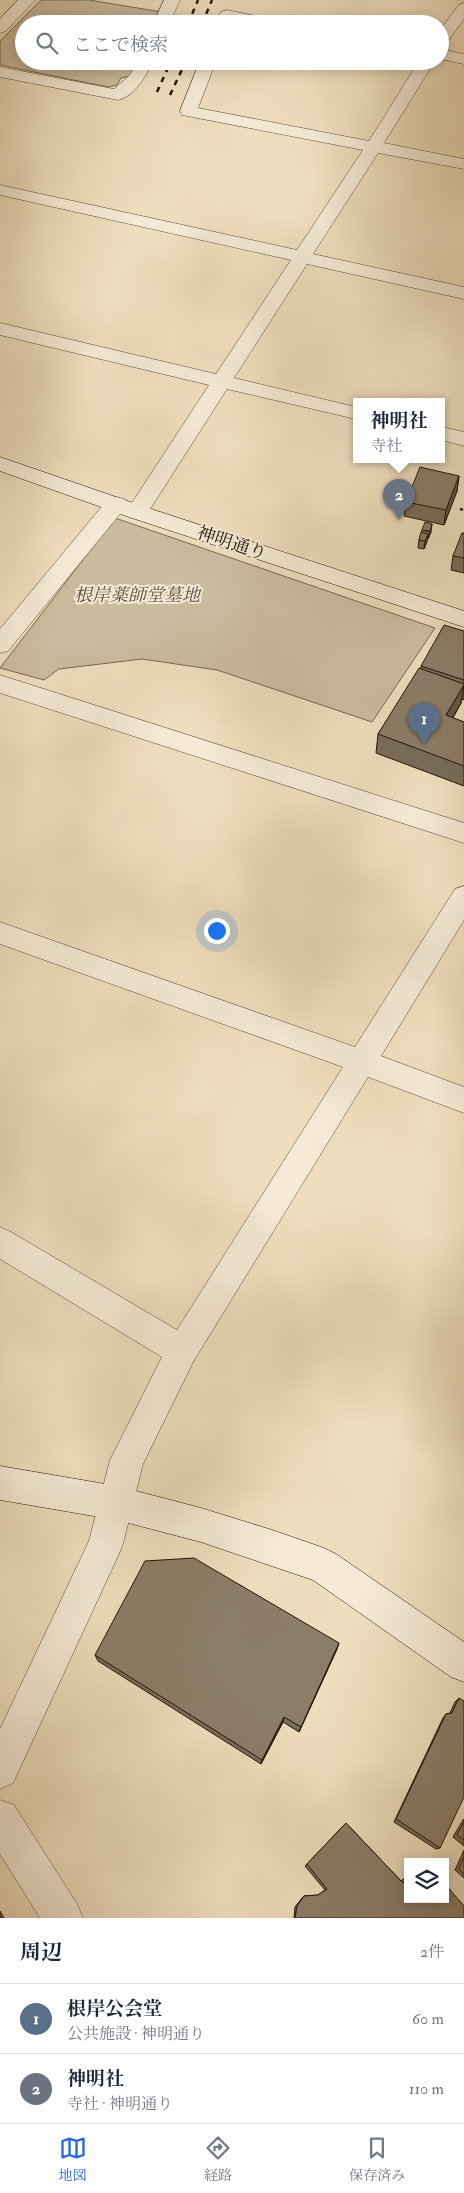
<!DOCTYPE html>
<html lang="ja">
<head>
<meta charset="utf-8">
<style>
  body { margin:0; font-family:"IM FELL Double Pica","Noto Serif JP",serif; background:#f6f6f7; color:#1f2937 }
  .controls { position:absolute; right:15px; bottom:15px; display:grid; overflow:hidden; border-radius:0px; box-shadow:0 2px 12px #0003 }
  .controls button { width:45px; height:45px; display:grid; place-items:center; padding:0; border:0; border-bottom:1px solid #e0e1e3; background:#fff; color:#1f2937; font:25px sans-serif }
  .you { position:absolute; left:216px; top:930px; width:18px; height:18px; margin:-12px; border:4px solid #fff; border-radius:50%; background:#1a73e8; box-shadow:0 0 0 8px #1a73e833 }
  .badge { display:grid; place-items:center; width:32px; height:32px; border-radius:50%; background:#2563eb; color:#fff; font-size:16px; font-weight:700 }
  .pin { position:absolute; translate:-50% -41px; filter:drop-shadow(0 1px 2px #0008) }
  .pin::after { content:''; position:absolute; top:26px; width:18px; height:15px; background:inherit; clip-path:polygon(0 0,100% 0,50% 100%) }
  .popup { position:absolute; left:353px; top:398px; width:92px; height:65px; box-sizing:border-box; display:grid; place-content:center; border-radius:0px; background:#fff; filter:drop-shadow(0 1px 4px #0005); font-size:16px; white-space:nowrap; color:#747a83 }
  .popup b { font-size:19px; color:#1f2937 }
  .popup::after { content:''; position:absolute; left:50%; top:100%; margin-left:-10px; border:10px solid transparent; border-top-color:#fff }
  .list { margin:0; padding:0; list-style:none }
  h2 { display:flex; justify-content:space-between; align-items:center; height:65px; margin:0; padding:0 20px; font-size:21px }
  h2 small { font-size:16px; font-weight:400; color:#747a83 }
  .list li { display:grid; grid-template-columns:32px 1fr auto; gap:15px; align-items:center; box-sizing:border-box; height:70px; padding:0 20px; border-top:1px solid #e0e1e3 }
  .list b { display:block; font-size:19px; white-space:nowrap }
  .list p { margin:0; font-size:16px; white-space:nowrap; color:#747a83 }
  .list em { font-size:16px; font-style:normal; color:#747a83 }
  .icon { flex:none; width:28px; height:28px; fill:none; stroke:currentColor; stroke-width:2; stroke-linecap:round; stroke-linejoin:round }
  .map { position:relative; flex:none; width:464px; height:1918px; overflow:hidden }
  .search { position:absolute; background:#fff; box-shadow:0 2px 12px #0003; left:15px; right:15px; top:15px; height:55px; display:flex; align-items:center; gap:12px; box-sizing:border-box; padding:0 18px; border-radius:28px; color:#747a83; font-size:19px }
  .sheet { height:205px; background:#fff }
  nav { display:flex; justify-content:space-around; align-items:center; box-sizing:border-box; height:70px; border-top:1px solid #e0e1e3; background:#fff; font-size:14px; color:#747a83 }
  nav a { display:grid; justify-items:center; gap:2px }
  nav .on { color:#2563eb }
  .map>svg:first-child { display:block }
</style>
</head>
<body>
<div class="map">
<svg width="464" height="1918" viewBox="0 0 464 1918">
  <rect width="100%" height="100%" fill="#efdebe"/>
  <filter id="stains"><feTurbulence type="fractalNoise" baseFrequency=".004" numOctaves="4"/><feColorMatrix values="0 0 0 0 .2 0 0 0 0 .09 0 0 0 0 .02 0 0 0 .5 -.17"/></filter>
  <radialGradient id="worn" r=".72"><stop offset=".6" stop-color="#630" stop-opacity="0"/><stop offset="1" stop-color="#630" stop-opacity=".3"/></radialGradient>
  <path fill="#ccbc9f" stroke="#766854" d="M41 0H89L162 12 157 24H24V61H138L130 76 121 78 117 85 108 87 0 65V41Z
    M115 518 435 628 372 722 217 670 142 659 59 669 44 680 0 668Z"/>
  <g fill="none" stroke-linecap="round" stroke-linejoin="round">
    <g stroke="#544636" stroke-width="1">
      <path id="street" d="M18 0H35L6 31 0 33V19Z
        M164 0H180L169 24H153Z
        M464 3V19L446 44 440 46V30L459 5Z
        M227 10 279 21 281 24H248L221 18 219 15 221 12Z
        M440 49 464 54V64L440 59Z
        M137 61H153C146 76 135 96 118 100L0 77V67L114 89 130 75Z
        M200 61H216L198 108 369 141 419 61H435L384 143 464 159V169L378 153 313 254 464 287V299L307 264 234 378 356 407V419L227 389 145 517 137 519 129 517 126 512 209 385 0 335V323L216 374 291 260 0 195V185L297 250 363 150 182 115 180 111Z
        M442 427 464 432V446L442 440Z
        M116 497 124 499 127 504 124 509 8 651 0 653V629L108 499Z
        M0 675 464 823V843L0 693Z
        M464 886V920L381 1056 464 1087V1113L368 1077 193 1362 143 1464 123 1544 118 1556 13 1783 0 1789V1729L89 1541 110 1460 162 1357 0 1259V1227L11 1232 177 1330 343 1067 0 944V922L355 1047 455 889Z
        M0 1800 14 1805 77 1904 83 1918H40L0 1854Z"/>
    </g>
    <g stroke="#211409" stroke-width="1">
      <path id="secondary" d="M0 457 145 507 464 611V627L129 517 0 471Z
        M0 1466 117 1486 201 1508 272 1530 324 1548 336 1554 464 1642V1682L451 1677 313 1580 201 1542 117 1520 0 1500Z"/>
    </g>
    <path stroke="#211409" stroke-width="2.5" stroke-dasharray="3 2" stroke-linecap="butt" d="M460 509 464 510"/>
    <use href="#street" fill="#f5ead5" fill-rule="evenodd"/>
    <use href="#secondary" fill="#f5ead5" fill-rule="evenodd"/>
    <path stroke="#211409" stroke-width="2.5" stroke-dasharray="5.5 5.5" stroke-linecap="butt" d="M188 24 198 0
      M202 24 212 0
      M157 92 171 61
      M170 95 186 61"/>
  </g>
  <path fill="#786c59" stroke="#211409" d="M459 476 457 491 444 525 404 516 406 502Z
    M422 530 431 532 428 539H427L424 549 418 548 419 540Z
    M464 533V573L451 570 453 556Z
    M464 631V700L462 699 461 703 453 718 464 722V786L376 753 378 734 421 668V666Z
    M337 1649 299 1732 283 1722 261 1764 98 1661 95 1655Z
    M459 1698 440 1848 436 1849 394 1822 443 1718 446 1714 450 1713 455 1702Z
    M464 1819V1846L453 1837 463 1820Z
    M346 1823 401 1881 408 1875V1899L464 1918H294L295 1907 302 1898 304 1896 318 1895 325 1890 305 1866Z
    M464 1850V1878L455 1870Z"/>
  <path fill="#625848" stroke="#211409" d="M459 476 457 491 444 525 446 510Z
    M432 524 431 532 428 539 430 531Z
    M428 534 427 542 424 549 425 541Z
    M464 685 461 703 443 734 446 715Z
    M339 1643 337 1649 299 1732 301 1727Z
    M284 1717 283 1722 261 1764 262 1760Z
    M0 1911 4 1918H0Z"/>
  <path fill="#8c7d67" stroke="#211409" d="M420 467 459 476 446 510 406 502Z
    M425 522 432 524 430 531 422 530Z
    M421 532 428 534 425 541 419 540Z
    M462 533H464V558L453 556Z
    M444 625 464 631V680L421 666Z
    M419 668 464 684V685L446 715 464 722V766L378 734Z
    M194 1558 339 1643 301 1727 284 1717 262 1760 95 1655 145 1561Z
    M459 1698 464 1701V1797L440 1848 396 1819 446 1714 452 1713Z
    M464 1822V1840L457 1835Z
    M346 1823 403 1883 408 1878V1899H445V1884L464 1906V1918H295L297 1906 304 1896 318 1895 327 1889 307 1864Z
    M464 1857V1874L459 1869Z"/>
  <g text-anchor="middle" stroke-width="4" stroke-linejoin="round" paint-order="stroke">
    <g font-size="18" fill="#211409" stroke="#f5ead5">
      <text transform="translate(232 543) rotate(18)" y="6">神明通り</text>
    </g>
    <g font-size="18" font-style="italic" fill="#5d4f3e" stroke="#f5ead5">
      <text x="137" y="601">根岸薬師堂墓地</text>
    </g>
  </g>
  <rect width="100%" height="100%" filter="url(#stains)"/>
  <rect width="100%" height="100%" fill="url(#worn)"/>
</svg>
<div class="controls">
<button><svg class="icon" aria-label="layers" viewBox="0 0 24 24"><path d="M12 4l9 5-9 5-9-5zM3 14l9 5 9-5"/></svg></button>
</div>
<div class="you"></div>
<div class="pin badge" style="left:424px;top:744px;background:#5c6f8a">1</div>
<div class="pin badge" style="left:399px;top:520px;background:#6b7280">2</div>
<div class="popup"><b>神明社</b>寺社</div>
<div class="search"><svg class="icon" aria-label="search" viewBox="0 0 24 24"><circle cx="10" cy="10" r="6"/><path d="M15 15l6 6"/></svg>ここで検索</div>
</div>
<section class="sheet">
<h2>周辺<small>2件</small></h2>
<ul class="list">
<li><span class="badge" style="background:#5c6f8a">1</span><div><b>根岸公会堂</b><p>公共施設 · 神明通り</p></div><em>60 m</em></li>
<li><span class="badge" style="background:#6b7280">2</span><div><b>神明社</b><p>寺社 · 神明通り</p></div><em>110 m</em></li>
</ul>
</section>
<nav>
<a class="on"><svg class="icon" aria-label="map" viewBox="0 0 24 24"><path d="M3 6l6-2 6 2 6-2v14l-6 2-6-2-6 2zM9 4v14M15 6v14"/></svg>地図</a>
<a><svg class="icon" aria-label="directions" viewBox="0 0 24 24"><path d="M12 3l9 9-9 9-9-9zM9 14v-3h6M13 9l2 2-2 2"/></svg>経路</a>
<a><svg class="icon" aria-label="saved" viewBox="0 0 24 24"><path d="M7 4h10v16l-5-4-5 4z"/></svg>保存済み</a>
</nav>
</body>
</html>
